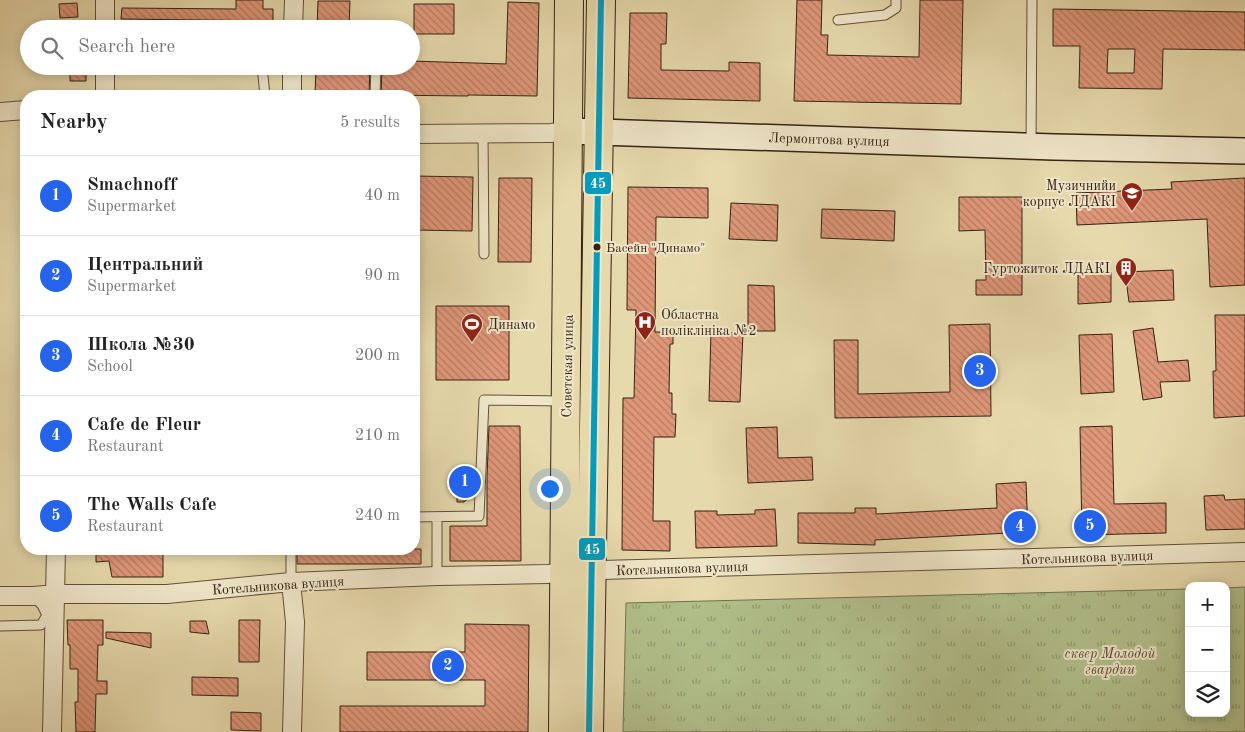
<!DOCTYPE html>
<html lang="en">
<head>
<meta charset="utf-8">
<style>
  body { margin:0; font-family:"Old Standard TT",serif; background:#f2f2f2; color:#222 }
  .controls { position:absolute; right:15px; bottom:15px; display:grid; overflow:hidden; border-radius:10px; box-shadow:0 2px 12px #0003 }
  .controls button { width:45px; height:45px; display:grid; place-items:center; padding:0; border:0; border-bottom:1px solid #e0e0e0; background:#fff; color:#222; font:25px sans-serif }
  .you { position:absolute; left:549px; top:488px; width:18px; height:18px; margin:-12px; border:4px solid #fff; border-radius:50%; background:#1a73e8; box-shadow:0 0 0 8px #1a73e833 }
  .badge { display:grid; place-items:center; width:32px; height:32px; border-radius:50%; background:#2563eb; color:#fff; font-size:16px; font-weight:700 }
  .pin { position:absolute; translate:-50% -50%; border:2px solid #fff; box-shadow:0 1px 5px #0006 }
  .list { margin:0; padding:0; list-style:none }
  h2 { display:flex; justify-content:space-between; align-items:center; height:65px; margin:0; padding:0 20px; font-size:21px }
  h2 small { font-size:16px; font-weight:400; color:#767676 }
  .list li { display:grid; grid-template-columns:32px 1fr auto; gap:15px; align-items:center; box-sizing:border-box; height:80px; padding:0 20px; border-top:1px solid #e0e0e0 }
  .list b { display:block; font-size:19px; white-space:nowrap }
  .list p { margin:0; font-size:16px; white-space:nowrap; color:#767676 }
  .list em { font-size:16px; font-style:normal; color:#767676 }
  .icon { flex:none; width:28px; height:28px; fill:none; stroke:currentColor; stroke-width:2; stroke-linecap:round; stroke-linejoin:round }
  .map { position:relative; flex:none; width:1245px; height:732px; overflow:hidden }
  .search { position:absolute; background:#fff; box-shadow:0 2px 12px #0003; left:20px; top:20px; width:400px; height:55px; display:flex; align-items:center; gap:12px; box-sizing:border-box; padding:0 18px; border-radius:28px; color:#767676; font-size:19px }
  .panel { position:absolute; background:#fff; box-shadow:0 2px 12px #0003; left:20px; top:90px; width:400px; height:465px; border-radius:20px }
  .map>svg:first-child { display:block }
</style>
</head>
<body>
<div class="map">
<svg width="1245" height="732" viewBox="0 0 1245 732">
  <defs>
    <pattern id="grass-tufts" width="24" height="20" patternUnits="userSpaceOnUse" patternTransform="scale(1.25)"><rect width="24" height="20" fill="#b1c08c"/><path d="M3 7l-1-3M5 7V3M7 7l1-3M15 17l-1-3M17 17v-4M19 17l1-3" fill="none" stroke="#919c71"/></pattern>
    <pattern id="building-back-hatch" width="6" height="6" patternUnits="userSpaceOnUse" patternTransform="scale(1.25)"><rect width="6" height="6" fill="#df9779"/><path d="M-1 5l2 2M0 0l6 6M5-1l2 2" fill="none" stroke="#b67b62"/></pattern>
  </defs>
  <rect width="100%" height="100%" fill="#e6d9ac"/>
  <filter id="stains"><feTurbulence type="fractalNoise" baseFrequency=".004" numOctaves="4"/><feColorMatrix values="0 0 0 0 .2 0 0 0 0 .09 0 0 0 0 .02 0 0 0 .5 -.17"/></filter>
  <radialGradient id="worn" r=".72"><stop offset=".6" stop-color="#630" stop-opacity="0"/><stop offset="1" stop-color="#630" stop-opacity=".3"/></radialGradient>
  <path fill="url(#grass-tufts)" stroke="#747150" d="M1245 587V732H623L626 603 1189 589V713H1226V588Z"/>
  <path fill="url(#building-back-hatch)" stroke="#362214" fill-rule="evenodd" d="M236 0H263V9H273V21L121 19 122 8 236 9Z
    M797 0H822L821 35H828L827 55 919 57 920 0H963L961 104 794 101Z
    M318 1H350L349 29H317Z
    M508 2 539 3 537 96 468 95V96L381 95 382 66H411V61L506 64Z
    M77 3 78 17 60 18 59 4Z
    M414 4H454V34H414Z
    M1053 9 1245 12V50L1163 49 1162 89 1079 88 1080 46H1053ZM1108 49H1135L1134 73H1107Z
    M630 13H667L666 44H661V70L729 71V62L760 63V101L628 98Z
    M70 66H86V81H70Z
    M316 66H370L369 95H315Z
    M414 176 473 177 472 231 414 230Z
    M499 178H532L531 262H498Z
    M1245 178V285L1210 287 1207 219 1077 225 1076 193 1172 189 1171 182Z
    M628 187 708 188V218L656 217 655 332H673V344H670L669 393H672V414H676L675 437H654L653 521H670V551L622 550 623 398H634L636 310H627Z
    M959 197H1022V295H976V280H986L985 230 959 231Z
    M731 203 778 205 777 241 729 239Z
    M822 209 895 211 894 241 821 238Z
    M1173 270 1174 300 1129 302 1125 272Z
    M1111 272V302L1078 304V274Z
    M748 285 774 286 775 331H748Z
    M436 306H509V380H436Z
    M1215 315H1245V416L1214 418 1213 371H1216Z
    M990 324 991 416 835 418 834 340H858V394L950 392 949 325Z
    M1153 328 1158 362 1188 360 1190 381 1160 382 1162 397 1143 400 1133 331Z
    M711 332 743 333 740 402 709 401Z
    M1112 334 1114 392 1081 394 1079 335Z
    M489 426H520L521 561H450V526H487V477Z
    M1112 426 1114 504 1166 503V533L1082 535 1080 427Z
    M777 427 778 458 812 457 813 480 748 483 746 428Z
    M457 469H475L474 493 464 502H457Z
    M1026 482 1028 532 875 540V545L798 543V513H855V508H876V514L997 508 996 484Z
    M1224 495 1225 500 1245 499V529L1206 530 1204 496Z
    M775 509 777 546 696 548 695 511H717V515L755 514V510Z
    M96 549H163V577H112L109 561 96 562Z
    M297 549H421V564H297Z
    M67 620H103V645H98L97 681H107V694H96L95 732H76L75 702H78V669H70V645H68Z
    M239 620H260L259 662H239Z
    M190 621H206L209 634 190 632Z
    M465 624 529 625 528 732H340V706H485V680H367V652H465Z
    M106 632 151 633V648L106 638Z
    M192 677 238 678V696L192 695Z
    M231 712 261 713V731L231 730Z"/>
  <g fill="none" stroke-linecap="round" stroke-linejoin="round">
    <g stroke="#62503a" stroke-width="11">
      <path id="lane" d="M838 20 885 15 896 8V0
        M262 66 265 96
        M375 96 376 66
        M483 133 484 254
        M1031 146 1032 0
        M414 517 479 516 484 400 563 401
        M437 517V576
        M291 582V549
        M0 626 41 625 47 615 42 605 34 597"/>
    </g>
    <g stroke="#62503a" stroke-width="20">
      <path id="street" d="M105 0V29
        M293 29 294 0
        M105 66V96
        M292 96V66
        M0 112 26 110
        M414 134 551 133 569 131
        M291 582 295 622 292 732
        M0 596H33L56 594H167L291 582 437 576 548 574 565 571 1245 552
        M52 732 56 549"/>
    </g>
    <g stroke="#362214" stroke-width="28">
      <path id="secondary" d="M569 131 1054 147 1245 151"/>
    </g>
    <g stroke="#362214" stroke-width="30">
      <path id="primary" d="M563 732 569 0
        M589 732 601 0"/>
    </g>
    <use href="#lane" stroke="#efe6c9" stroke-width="9"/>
    <use href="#street" stroke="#efe6c9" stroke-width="18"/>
    <use href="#secondary" stroke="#efe6c9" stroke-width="25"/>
    <use href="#primary" stroke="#e6d9ac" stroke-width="28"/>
    <g stroke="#efe6c9" stroke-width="10">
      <path id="bus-1" d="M589 732 601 0"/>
    </g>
    <use href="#bus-1" stroke="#059cbb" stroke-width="6"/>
  </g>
  <defs>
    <g id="university-pin" transform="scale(1.125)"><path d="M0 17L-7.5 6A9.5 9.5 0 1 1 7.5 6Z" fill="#8f2418" stroke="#efe6c9"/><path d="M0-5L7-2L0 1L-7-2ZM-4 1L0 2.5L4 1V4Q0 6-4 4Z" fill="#fff"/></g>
    <g id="building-pin" transform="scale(1.125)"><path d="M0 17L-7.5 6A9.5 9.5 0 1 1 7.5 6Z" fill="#8f2418" stroke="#efe6c9"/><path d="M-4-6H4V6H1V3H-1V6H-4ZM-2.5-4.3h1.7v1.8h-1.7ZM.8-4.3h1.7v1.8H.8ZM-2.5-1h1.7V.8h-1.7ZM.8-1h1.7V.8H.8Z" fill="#fff"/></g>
    <g id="hospital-pin" transform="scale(1.125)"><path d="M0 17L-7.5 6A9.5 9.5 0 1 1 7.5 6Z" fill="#8f2418" stroke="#efe6c9"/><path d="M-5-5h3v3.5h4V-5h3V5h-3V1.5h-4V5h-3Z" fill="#fff"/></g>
    <g id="stadium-pin" transform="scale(1.125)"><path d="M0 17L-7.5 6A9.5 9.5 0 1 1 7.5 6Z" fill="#8f2418" stroke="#efe6c9"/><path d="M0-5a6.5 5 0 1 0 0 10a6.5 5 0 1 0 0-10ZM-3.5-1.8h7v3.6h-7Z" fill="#fff"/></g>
  </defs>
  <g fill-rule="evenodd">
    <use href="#university-pin" x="1132" y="193"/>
    <use href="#building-pin" x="1126" y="268"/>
    <use href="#hospital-pin" x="645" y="322"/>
    <use href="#stadium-pin" x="472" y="324"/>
  </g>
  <circle fill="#362214" stroke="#efe6c9" stroke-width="2" cx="597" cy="247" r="4.5"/>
  <g text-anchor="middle" stroke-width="4" stroke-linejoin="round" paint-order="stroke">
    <g font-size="13" fill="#362214" stroke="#efe6c9" text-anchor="start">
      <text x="606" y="252">Басейн "Динамо"</text>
    </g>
    <g font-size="14" fill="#362214" stroke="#efe6c9">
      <text transform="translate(829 139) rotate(2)" y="5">Лермонтова вулиця</text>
      <text transform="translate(567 366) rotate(-89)" y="5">Советская улица</text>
      <text transform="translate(1087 557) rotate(-2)" y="5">Котельникова вулиця</text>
      <text transform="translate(682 568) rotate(-2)" y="5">Котельникова вулиця</text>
      <text transform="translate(278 585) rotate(-4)" y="5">Котельникова вулиця</text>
    </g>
    <g font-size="14" fill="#362214" stroke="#efe6c9" text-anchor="end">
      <text x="1116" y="190">Музичнийи<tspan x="1116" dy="16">корпус ЛДАКІ</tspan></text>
      <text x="1110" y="273">Гуртожиток ЛДАКІ</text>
      <text x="661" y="319" text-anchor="start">Областна<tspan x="661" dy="16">поліклініка №2</tspan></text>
      <text x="488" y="329" text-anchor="start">Динамо</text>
    </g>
    <g font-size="14" font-style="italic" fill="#554a32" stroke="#efe6c9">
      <text x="1110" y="658">сквер Молодой<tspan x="1110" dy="16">гвардии</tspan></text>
    </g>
  </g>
  <g stroke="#efe6c9" stroke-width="2">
    <rect x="584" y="171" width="28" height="24" rx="5" fill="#059cbb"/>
    <rect x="578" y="537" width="28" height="24" rx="5" fill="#059cbb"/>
  </g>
  <g font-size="14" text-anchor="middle" font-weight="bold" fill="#fff">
    <text x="598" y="188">45</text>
    <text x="592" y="554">45</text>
  </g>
  <rect width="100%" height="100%" filter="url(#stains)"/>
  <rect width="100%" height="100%" fill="url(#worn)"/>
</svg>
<div class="controls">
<button>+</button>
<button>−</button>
<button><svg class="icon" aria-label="layers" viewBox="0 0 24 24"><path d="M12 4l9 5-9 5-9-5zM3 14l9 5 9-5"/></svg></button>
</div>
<div class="you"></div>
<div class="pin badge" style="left:465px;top:482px">1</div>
<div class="pin badge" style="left:448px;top:666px">2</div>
<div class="pin badge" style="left:980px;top:371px">3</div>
<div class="pin badge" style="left:1020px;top:527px">4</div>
<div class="pin badge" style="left:1090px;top:526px">5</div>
<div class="search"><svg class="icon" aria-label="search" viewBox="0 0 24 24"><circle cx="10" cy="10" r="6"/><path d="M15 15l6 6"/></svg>Search here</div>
<section class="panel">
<h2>Nearby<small>5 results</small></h2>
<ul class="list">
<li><span class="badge">1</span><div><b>Smachnoff</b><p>Supermarket</p></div><em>40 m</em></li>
<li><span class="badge">2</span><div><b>Центральний</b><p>Supermarket</p></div><em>90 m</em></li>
<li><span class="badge">3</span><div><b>Школа №30</b><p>School</p></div><em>200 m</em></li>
<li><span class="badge">4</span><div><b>Cafe de Fleur</b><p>Restaurant</p></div><em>210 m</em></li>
<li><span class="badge">5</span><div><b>The Walls Cafe</b><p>Restaurant</p></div><em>240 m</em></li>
</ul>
</section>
</div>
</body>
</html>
